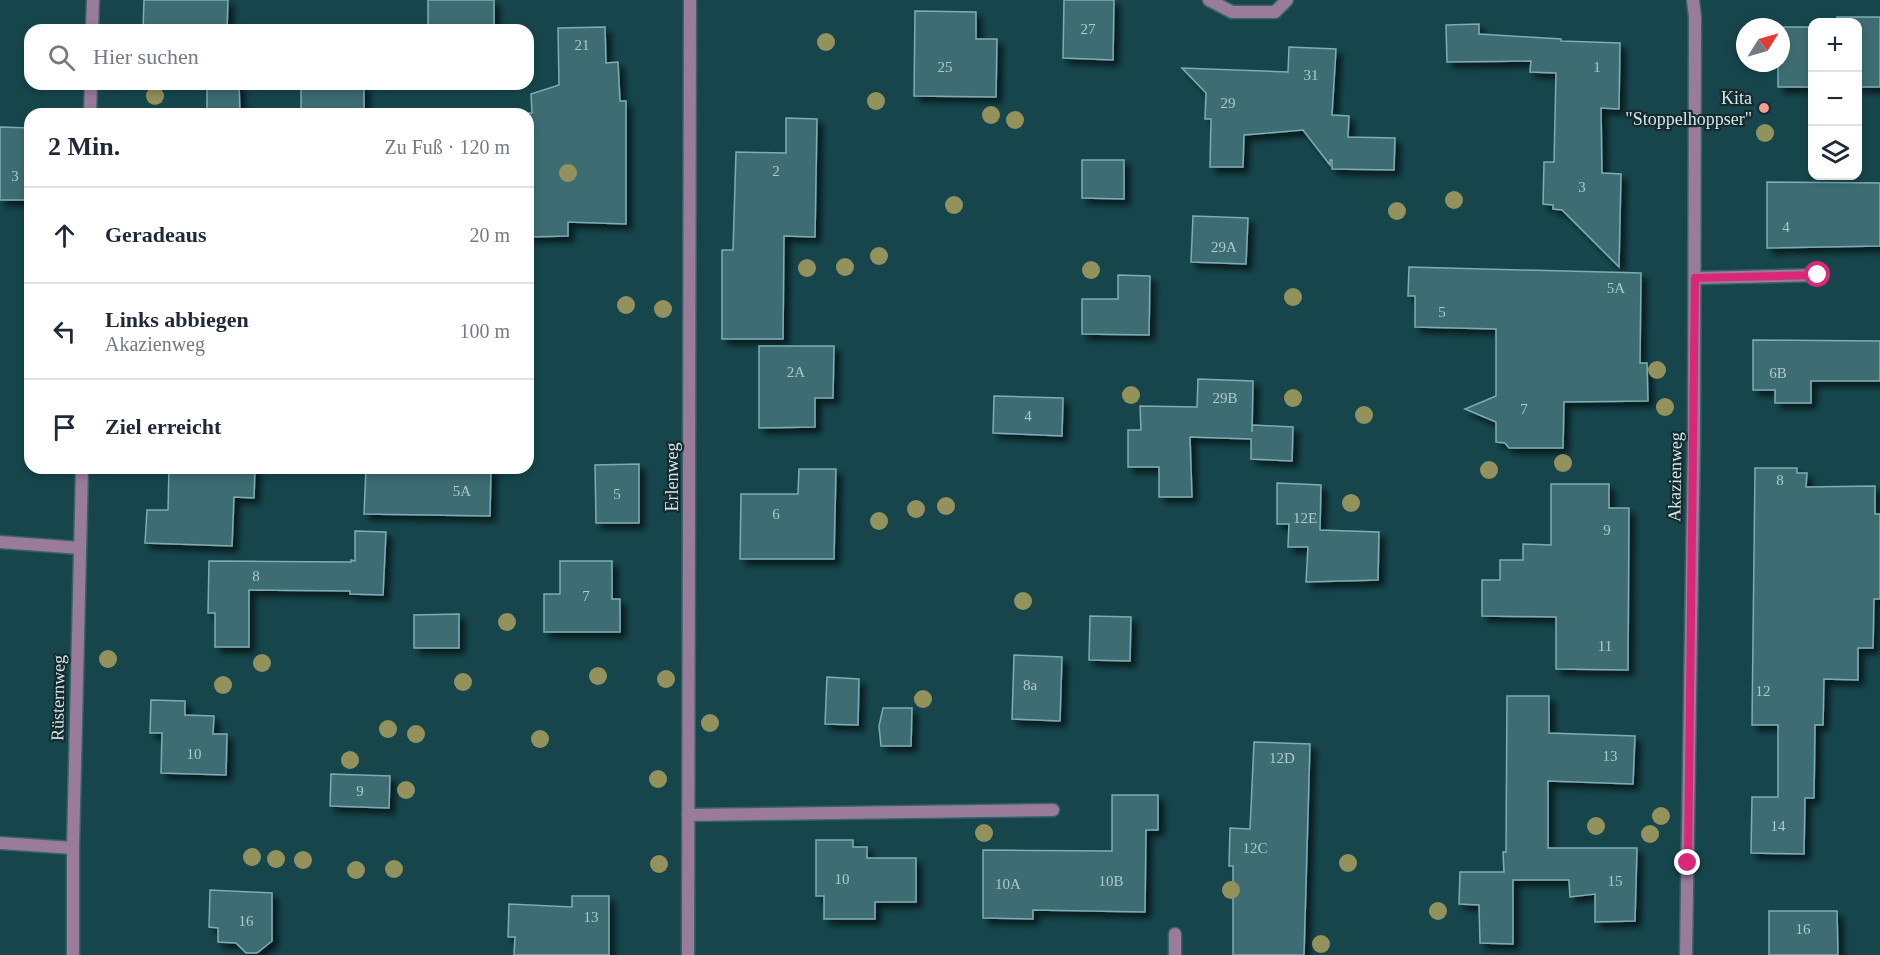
<!DOCTYPE html>
<html lang="de">
<head>
<meta charset="utf-8">
<style>
  body { margin:0; font-family:"Times New Roman",serif; background:#f6f6f7; color:#1f2937 }
  .controls { position:absolute; right:18px; top:18px; display:grid; overflow:hidden; border-radius:12px; box-shadow:0 3px 9px #0003 }
  .controls button { width:54px; height:54px; display:grid; place-items:center; padding:0; border:0; border-bottom:2px solid #e0e1e3; background:#fff; color:#1f2937; font:30px sans-serif }
  .compass { position:absolute; left:1736px; top:18px; width:54px; height:54px; border-radius:50%; background:#fff; box-shadow:0 3px 9px #0003; rotate:53deg }
  .stop { position:absolute; width:18px; height:18px; margin:-14px; border:4px solid #db2777; border-radius:50%; background:#fff }
  .stop.end { background:#db2777; border-color:#fff; box-shadow:0 2px 6px #0008 }
  .list { margin:0; padding:0; list-style:none }
  h2 { display:flex; justify-content:space-between; align-items:center; height:78px; margin:0; padding:0 24px; font-size:26px }
  h2 small { font-size:20px; font-weight:400; color:#747a83 }
  .list li { display:grid; grid-template-columns:39px 1fr auto; gap:18px; align-items:center; box-sizing:border-box; height:96px; padding:0 24px; border-top:2px solid #e0e1e3 }
  .list b { display:block; font-size:22px; white-space:nowrap }
  .list p { margin:0; font-size:20px; white-space:nowrap; color:#747a83 }
  .list em { font-size:20px; font-style:normal; color:#747a83 }
  .icon { flex:none; width:33px; height:33px; fill:none; stroke:currentColor; stroke-width:2; stroke-linecap:round; stroke-linejoin:round }
  .map { position:relative; flex:none; width:1880px; height:955px; overflow:hidden }
  .search { position:absolute; background:#fff; box-shadow:0 3px 9px #0003; left:24px; top:24px; width:510px; height:66px; display:flex; align-items:center; gap:15px; box-sizing:border-box; padding:0 21px; border-radius:18px; color:#747a83; font-size:22px }
  .panel { position:absolute; background:#fff; box-shadow:0 3px 9px #0003; left:24px; top:108px; width:510px; height:366px; border-radius:18px }
  .map>svg:first-child { display:block }
</style>
</head>
<body>
<div class="map">
<svg width="1880" height="955" viewBox="0 0 1880 955">
  <defs>
    <filter id="shadow"><feDropShadow dx="5.5" dy="5.5" stdDeviation="3" flood-color="#0009"/></filter>
  </defs>
  <rect width="100%" height="100%" fill="#16464c"/>
  <path fill="#3e6c72" stroke="#7dacb3" stroke-width="1.5" filter="url(#shadow)" d="M144 0H228L227 30H143Z
    M428 0H494V30H428Z
    M1064 0H1114L1113 60 1063 58Z
    M915 11 976 12V39H997L996 97 914 96Z
    M1837 17H1880V87H1857V22H1837Z
    M1479 24V34L1561 39V41L1620 43 1619 109 1601 108 1602 173 1621 174 1619 267 1562 210 1553 209V205L1543 204 1544 162H1554L1556 73 1530 72 1531 61 1447 62 1446 25Z
    M605 27 606 63 618 62 620 101H626V224L568 222V236L528 237V113H532L531 94 559 85 558 28Z
    M1779 27H1812V87H1778V63H1781V27Z
    M1289 47 1336 49 1332 115 1349 116 1348 137 1395 138 1394 170 1332 169V160H1330V165L1303 130 1244 135 1243 167H1210L1211 119H1205L1206 93 1182 68 1288 72Z
    M207 84H239L240 114H207Z
    M301 84H364V114H301Z
    M786 118 817 119 815 237 784 236 783 339H722V250H733L736 152 786 153Z
    M0 127 30 128V200H0Z
    M1082 160H1124V199L1082 198Z
    M1767 182 1880 183V246L1767 248Z
    M1193 216 1248 218 1246 264 1191 262Z
    M1409 267 1641 273 1640 363H1647L1648 401 1564 402 1563 448H1509L1505 443 1496 442V422L1465 409 1496 396V329L1415 327V296H1408Z
    M1118 275 1150 276 1149 335 1082 334V299H1118Z
    M1753 340 1880 341V381H1811V403H1775V390H1753Z
    M759 346H834L833 398H815V427L759 428Z
    M1198 379 1253 381 1252 432V425L1293 427 1292 461 1251 459V439L1190 437 1192 497H1159V467H1128V430H1141L1140 406 1197 407Z
    M994 396 1063 398 1062 436 993 433Z
    M639 464V523H596L595 465Z
    M169 468H255L254 498 234 497 232 546 145 543 147 510H168Z
    M366 468H491L490 516 364 514Z
    M1755 468H1797V473H1807L1806 487 1875 486V514H1880V599H1874L1873 648H1858V680L1824 679 1823 725H1815L1814 798H1805L1804 854 1751 853 1752 797H1778V725H1752Z
    M799 469H836L834 559H740L741 494H798Z
    M1277 483 1321 485 1320 530 1379 532 1378 580 1306 582 1308 547H1288L1289 524H1277Z
    M1551 484H1609V508H1629L1628 670 1556 669V617L1482 616V580H1500V560H1523V544L1551 545Z
    M355 531 386 532 383 595 350 594V591L249 590V647H215V613H208L209 561 351 562V560L355 561Z
    M560 561H612V599H620V632H544V594H560Z
    M459 614V648H414V615Z
    M1090 616 1131 617 1130 661 1089 660Z
    M1014 655 1062 657 1060 721 1012 719Z
    M827 677 859 679 858 725 825 724Z
    M1507 696H1549V733L1635 736 1633 784 1548 781V848H1637L1635 921 1595 922V894L1570 897 1569 880H1513V944L1480 943 1479 905 1459 904 1460 872H1504L1503 852H1506Z
    M151 700 185 701V715L214 716 213 734H227L226 775 161 773 162 733H150Z
    M883 708H912L911 746H881L879 726Z
    M1254 742 1310 744 1304 955H1233V866H1229L1230 828 1250 829Z
    M331 774 390 776 389 808 330 806Z
    M1112 795H1158V830H1146L1145 912 1033 910V919L983 918V850L1112 851Z
    M816 840H853V847H867V858H916V902H875V919H824V896H816Z
    M210 890 272 893V941L257 953H246L236 943 218 942V928L209 927Z
    M572 896H609V955H514L515 937H508L509 904 572 907Z
    M1769 911H1837L1838 955H1769Z"/>
  <g fill="none" stroke-linecap="round" stroke-linejoin="round">
    <g stroke="#376369" stroke-width="15">
      <path id="lane" d="M1209 0 1232 12H1275L1287 0
        M1695 278 1818 275
        M688 815 1053 810
        M1175 955V934"/>
    </g>
    <g stroke="#376369" stroke-width="15">
      <path id="street" d="M92 30 93 0
        M90 114 91 84
        M0 542 80 548
        M0 843 73 848
        M73 955V848L82 468
        M688 955 690 0
        M1686 955 1694 440 1695 17 1693 0"/>
    </g>
    <use href="#lane" stroke="#9a7b9a" stroke-width="12"/>
    <use href="#street" stroke="#9a7b9a" stroke-width="12"/>
  </g>
  <g fill="#93915c">
    <circle cx="826" cy="42" r="9"/>
    <circle cx="155" cy="96" r="9"/>
    <circle cx="876" cy="101" r="9"/>
    <circle cx="991" cy="115" r="9"/>
    <circle cx="1015" cy="120" r="9"/>
    <circle cx="1765" cy="133" r="9"/>
    <circle cx="568" cy="173" r="9"/>
    <circle cx="1454" cy="200" r="9"/>
    <circle cx="954" cy="205" r="9"/>
    <circle cx="1397" cy="211" r="9"/>
    <circle cx="879" cy="256" r="9"/>
    <circle cx="845" cy="267" r="9"/>
    <circle cx="807" cy="268" r="9"/>
    <circle cx="1091" cy="270" r="9"/>
    <circle cx="1293" cy="297" r="9"/>
    <circle cx="626" cy="305" r="9"/>
    <circle cx="663" cy="309" r="9"/>
    <circle cx="1657" cy="370" r="9"/>
    <circle cx="1131" cy="395" r="9"/>
    <circle cx="1293" cy="398" r="9"/>
    <circle cx="1665" cy="407" r="9"/>
    <circle cx="1364" cy="415" r="9"/>
    <circle cx="1563" cy="463" r="9"/>
    <circle cx="1489" cy="470" r="9"/>
    <circle cx="1351" cy="503" r="9"/>
    <circle cx="946" cy="506" r="9"/>
    <circle cx="916" cy="509" r="9"/>
    <circle cx="879" cy="521" r="9"/>
    <circle cx="1023" cy="601" r="9"/>
    <circle cx="507" cy="622" r="9"/>
    <circle cx="108" cy="659" r="9"/>
    <circle cx="262" cy="663" r="9"/>
    <circle cx="598" cy="676" r="9"/>
    <circle cx="666" cy="679" r="9"/>
    <circle cx="463" cy="682" r="9"/>
    <circle cx="223" cy="685" r="9"/>
    <circle cx="923" cy="699" r="9"/>
    <circle cx="710" cy="723" r="9"/>
    <circle cx="388" cy="729" r="9"/>
    <circle cx="416" cy="734" r="9"/>
    <circle cx="540" cy="739" r="9"/>
    <circle cx="350" cy="760" r="9"/>
    <circle cx="658" cy="779" r="9"/>
    <circle cx="406" cy="790" r="9"/>
    <circle cx="1661" cy="816" r="9"/>
    <circle cx="1596" cy="826" r="9"/>
    <circle cx="984" cy="833" r="9"/>
    <circle cx="1650" cy="834" r="9"/>
    <circle cx="252" cy="857" r="9"/>
    <circle cx="276" cy="859" r="9"/>
    <circle cx="303" cy="860" r="9"/>
    <circle cx="1348" cy="863" r="9"/>
    <circle cx="659" cy="864" r="9"/>
    <circle cx="394" cy="869" r="9"/>
    <circle cx="356" cy="870" r="9"/>
    <circle cx="1231" cy="890" r="9"/>
    <circle cx="1438" cy="911" r="9"/>
    <circle cx="1321" cy="944" r="9"/>
  </g>
  <g fill="none" stroke-linecap="round" stroke-linejoin="round">
    <path stroke="#db2777" stroke-width="8" d="M1688 863 1695 278 1818 275"/>
  </g>
  <circle fill="#f59c92" stroke="#16292c" stroke-width="2" cx="1764" cy="108" r="6"/>
  <g text-anchor="middle" stroke-width="4.5" stroke-linejoin="round" paint-order="stroke">
    <g font-size="15" fill="#acc9cd">
      <text x="1088" y="34">27</text>
      <text x="582" y="50">21</text>
      <text x="945" y="72">25</text>
      <text x="1597" y="72">1</text>
      <text x="1311" y="80">31</text>
      <text x="1228" y="108">29</text>
      <text x="776" y="176">2</text>
      <text x="15" y="181">3</text>
      <text x="1582" y="192">3</text>
      <text x="1786" y="232">4</text>
      <text x="1224" y="252">29A</text>
      <text x="1616" y="293">5A</text>
      <text x="1442" y="317">5</text>
      <text x="796" y="377">2A</text>
      <text x="1778" y="378">6B</text>
      <text x="1225" y="403">29B</text>
      <text x="1524" y="414">7</text>
      <text x="1028" y="421">4</text>
      <text x="1780" y="485">8</text>
      <text x="462" y="496">5A</text>
      <text x="617" y="499">5</text>
      <text x="776" y="519">6</text>
      <text x="1305" y="523">12E</text>
      <text x="1607" y="535">9</text>
      <text x="256" y="581">8</text>
      <text x="586" y="601">7</text>
      <text x="1605" y="651">11</text>
      <text x="1030" y="690">8a</text>
      <text x="1763" y="696">12</text>
      <text x="194" y="759">10</text>
      <text x="1610" y="761">13</text>
      <text x="1282" y="763">12D</text>
      <text x="360" y="796">9</text>
      <text x="1778" y="831">14</text>
      <text x="1255" y="853">12C</text>
      <text x="842" y="884">10</text>
      <text x="1111" y="886">10B</text>
      <text x="1615" y="886">15</text>
      <text x="1008" y="889">10A</text>
      <text x="591" y="922">13</text>
      <text x="246" y="926">16</text>
      <text x="1803" y="934">16</text>
    </g>
    <g font-size="18" fill="#d0e8eb" stroke="#16292c" text-anchor="end">
      <text x="1752" y="104">Kita<tspan x="1752" dy="21">"Stoppelhoppser"</tspan></text>
    </g>
    <g font-size="18" fill="#d0e8eb" stroke="#16292c">
      <text transform="translate(672 477) rotate(-90)" y="6">Erlenweg</text>
      <text transform="translate(1675 477) rotate(-89)" y="6">Akazienweg</text>
      <text transform="translate(58 698) rotate(-89)" y="6">Rüsternweg</text>
    </g>
  </g>
</svg>
<div class="controls">
<button>+</button>
<button>−</button>
<button><svg class="icon" aria-label="layers" viewBox="0 0 24 24"><path d="M12 4l9 5-9 5-9-5zM3 14l9 5 9-5"/></svg></button>
</div>
<svg class="compass" viewBox="-18 -18 36 36"><path d="M0-13l5 13h-10z" fill="#e53935"/><path d="M0 13l5-13h-10z" fill="#747a83"/></svg>
<div class="stop" style="left:1818px;top:275px"></div>
<div class="stop end" style="left:1688px;top:863px"></div>
<div class="search"><svg class="icon" aria-label="search" viewBox="0 0 24 24"><circle cx="10" cy="10" r="6"/><path d="M15 15l6 6"/></svg>Hier suchen</div>
<section class="panel">
<h2>2 Min.<small>Zu Fuß · 120 m</small></h2>
<ul class="list">
<li><svg class="icon" aria-label="ahead" viewBox="0 0 24 24"><path d="M12 20V5M6 11l6-6 6 6"/></svg><div><b>Geradeaus</b></div><em>20 m</em></li>
<li><svg class="icon" aria-label="left" viewBox="0 0 24 24"><path d="M17 20v-9H6M10 6l-5 5 5 5"/></svg><div><b>Links abbiegen</b><p>Akazienweg</p></div><em>100 m</em></li>
<li><svg class="icon" aria-label="arrive" viewBox="0 0 24 24"><path d="M6 21V4h12l-3 4 3 4H6"/></svg><div><b>Ziel erreicht</b></div></li>
</ul>
</section>
</div>
</body>
</html>
